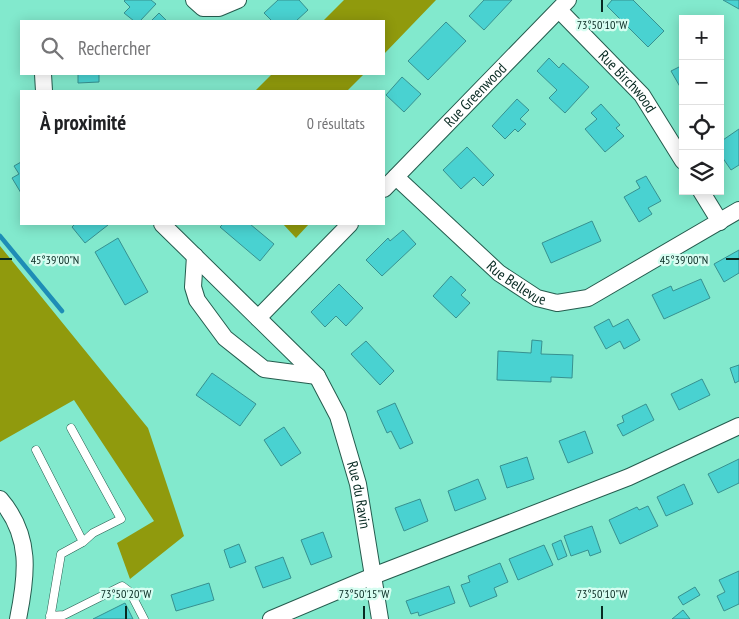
<!DOCTYPE html>
<html lang="fr">
<head>
<meta charset="utf-8">
<style>
  body { margin:0; font-family:"PT Sans Narrow",sans-serif; background:#f2f2f2; color:#202124 }
  .controls { position:absolute; right:15px; top:15px; display:grid; overflow:hidden; border-radius:0px; box-shadow:0 2px 12px #0003 }
  .controls button { width:45px; height:45px; display:grid; place-items:center; padding:0; border:0; border-bottom:1px solid #e0e0e0; background:#fff; color:#202124; font:25px sans-serif }
  .list { margin:0; padding:0; list-style:none }
  h2 { display:flex; justify-content:space-between; align-items:center; height:65px; margin:0; padding:0 20px; font-size:21px }
  h2 small { font-size:16px; font-weight:400; color:#757577 }
  .icon { flex:none; width:28px; height:28px; fill:none; stroke:currentColor; stroke-width:2; stroke-linecap:round; stroke-linejoin:round }
  .map { position:relative; flex:none; width:739px; height:619px; overflow:hidden }
  .search { position:absolute; background:#fff; box-shadow:0 2px 12px #0003; left:20px; top:20px; width:365px; height:55px; display:flex; align-items:center; gap:12px; box-sizing:border-box; padding:0 18px; border-radius:0px; color:#757577; font-size:19px }
  .panel { position:absolute; background:#fff; box-shadow:0 2px 12px #0003; left:20px; top:90px; width:365px; height:135px; border-radius:0px }
  .map>svg:first-child { display:block }
</style>
</head>
<body>
<div class="map">
<svg width="739" height="619" viewBox="0 0 739 619">
  <rect width="100%" height="100%" fill="#82e9cd"/>
  <path fill="#909a0d" d="M344 0H436L384 54V21H323Z
    M272 74H364L347 91H255Z
    M283 224H309L296 238Z
    M0 246 148 428 184 536 130 579 117 543 154 521 74 400 0 442Z"/>
  <g fill="none" stroke-linecap="round" stroke-linejoin="round">
    <path stroke="#1e8db6" stroke-width="4.5" d="M0 236 62 311"/>
  </g>
  <path fill="#49d2d1" stroke="#379190" d="M125 0H151L156 4 140 21H134L124 13 130 7 124 1Z
    M278 0H299L308 10 296 21H272L264 13Z
    M484 0H512L484 30 469 16Z
    M612 0H633L664 31 648 47 607 6Z
    M723 0H739V9Z
    M159 13 167 21H151Z
    M446 22 466 41 428 80 408 61Z
    M549 58 559 68 563 63 589 87 565 113 549 98 557 90 537 71Z
    M683 65V92L671 71Z
    M78 74H99V82L78 83Z
    M402 77 421 94 404 112 386 95Z
    M517 99 529 110 520 119 526 124 518 132 515 129 505 139 492 126Z
    M601 104 620 125 616 128 624 136 605 152 585 129 597 119 591 113Z
    M739 129V165L731 170 720 154V142Z
    M467 147 494 175 483 186 474 177 461 189 443 170Z
    M21 162V193L12 178 19 174 14 166Z
    M646 176 661 201 648 208 652 214 639 222 624 197 640 188 636 181Z
    M592 221 601 241 551 263 542 243Z
    M75 224H107L108 225 85 243 72 227Z
    M223 224H250L274 244 260 261 220 227Z
    M403 230 416 244 382 276 366 260 388 238 390 241Z
    M118 238 148 292 125 305 95 252Z
    M739 250V273L724 282 714 264Z
    M451 276 466 290 461 295 470 303 456 318 433 296Z
    M701 279 710 298 664 319 652 295 671 286 673 291Z
    M339 284 363 308 346 326 336 316 325 327 311 312Z
    M609 319 613 327 628 319 640 340 624 349 620 341 606 349 594 327Z
    M532 340 542 341 541 354 573 355 572 378 551 377V382L497 380 498 351 531 353Z
    M366 341 394 371 380 385 351 354Z
    M739 365V381L735 383 730 368Z
    M212 373 256 404 240 426 196 395Z
    M702 379 710 395 679 410 671 394Z
    M395 403 413 443 400 449 391 431 387 433 377 411Z
    M646 404 654 420 623 436 617 425 624 422 622 416Z
    M284 427 301 453 281 466 264 440Z
    M585 431 593 453 568 463 559 441Z
    M527 457 534 479 507 488 500 466Z
    M739 459V483L718 493 708 474Z
    M478 479 486 499 455 511 448 491Z
    M684 484 693 504 666 516 657 497Z
    M420 499 428 521 404 531 395 508Z
    M648 506 658 526 620 544 609 520 637 507 639 510Z
    M592 526 601 552 590 556 588 550 571 556 564 536Z
    M323 532 332 557 311 565 301 540Z
    M561 540 567 556 558 560 552 544Z
    M239 544 246 562 230 568 224 550Z
    M544 545 553 565 518 580 509 559Z
    M283 557 291 578 263 588 255 567Z
    M500 563 508 582 494 588 497 596 470 607 461 585 470 582 468 576Z
    M739 571V604L724 611 717 596 725 592 719 580Z
    M209 583 214 600 176 611 171 595Z
    M449 586 455 603 419 616 418 612 411 614 406 601Z
    M695 587 700 595 683 605 678 597Z
    M125 603 133 619H93Z
    M683 610 690 619H672Z"/>
  <g fill="none" stroke-linecap="round" stroke-linejoin="round">
    <g stroke="#255c4e" stroke-width="9">
      <path id="lane" d="M71 428 121 519 93 533 83 542
        M36 450 83 542 61 554 50 619
        M50 616 64 615 122 586 130 592 144 619"/>
    </g>
    <g stroke="#255c4e" stroke-width="18">
      <g id="street">
        <path d="M194 0 203 8H219L238 0"/>
        <path id="s1" d="M559 10 642 95 683 161"/>
        <path d="M43 74 44 91"/>
        <path id="s2" d="M396 177 499 273 537 298 557 303 588 298 739 210"/>
        <path id="s3" d="M384 189 568 0"/>
        <path d="M701 191 720 222"/>
        <path id="s4" d="M162 224 317 376 338 416 358 484 380 619"/>
        <path d="M195 256 193 287 197 300 225 338 264 369 317 376"/>
        <path d="M258 318 350 224"/>
        <path d="M0 499C32 536 27 575 18 619"/>
        <path d="M271 619 373 576 629 477 739 426"/>
      </g>
    </g>
    <use href="#lane" stroke="#fff" stroke-width="8"/>
    <use href="#street" stroke="#fff" stroke-width="16"/>
  </g>
  <path fill="none" stroke="#082a22" stroke-width="2" d="M602 0V12M0 259H12M726 259H739M126 606V619M364 606V619M602 606V619"/>
  <g text-anchor="middle" stroke-width="4.5" stroke-linejoin="round" paint-order="stroke">
    <g font-size="15" fill="#082a22" stroke="#d7fdf1">
      <text dy="5" stroke="none"><textPath href="#s1" startOffset="99">Rue Birchwood</textPath></text>
      <text dy="5" stroke="none"><textPath href="#s3" startOffset="131">Rue Greenwood</textPath></text>
      <text dy="5" stroke="none"><textPath href="#s2" startOffset="161">Rue Bellevue</textPath></text>
      <text dy="5" stroke="none"><textPath href="#s4" startOffset="344">Rue du Ravin</textPath></text>
    </g>
  </g>
  <g font-size="12" text-anchor="middle" fill="#082a22" stroke="#d7fdf1" stroke-width="4.5" stroke-linejoin="round" paint-order="stroke">
    <text x="602" y="29">73°50'10"W</text>
    <text x="55" y="264">45°39'00"N</text>
    <text x="684" y="264">45°39'00"N</text>
    <text x="126" y="598">73°50'20"W</text>
    <text x="364" y="598">73°50'15"W</text>
    <text x="602" y="598">73°50'10"W</text>
  </g>
</svg>
<div class="controls">
<button>+</button>
<button>−</button>
<button><svg class="icon" aria-label="locate" viewBox="0 0 24 24"><circle cx="12" cy="12" r="6"/><path d="M12 2v4M12 18v4M2 12h4M18 12h4"/></svg></button>
<button><svg class="icon" aria-label="layers" viewBox="0 0 24 24"><path d="M12 4l9 5-9 5-9-5zM3 14l9 5 9-5"/></svg></button>
</div>
<div class="search"><svg class="icon" aria-label="search" viewBox="0 0 24 24"><circle cx="10" cy="10" r="6"/><path d="M15 15l6 6"/></svg>Rechercher</div>
<section class="panel">
<h2>À proximité<small>0 résultats</small></h2>
<ul class="list">
</ul>
</section>
</div>
</body>
</html>
